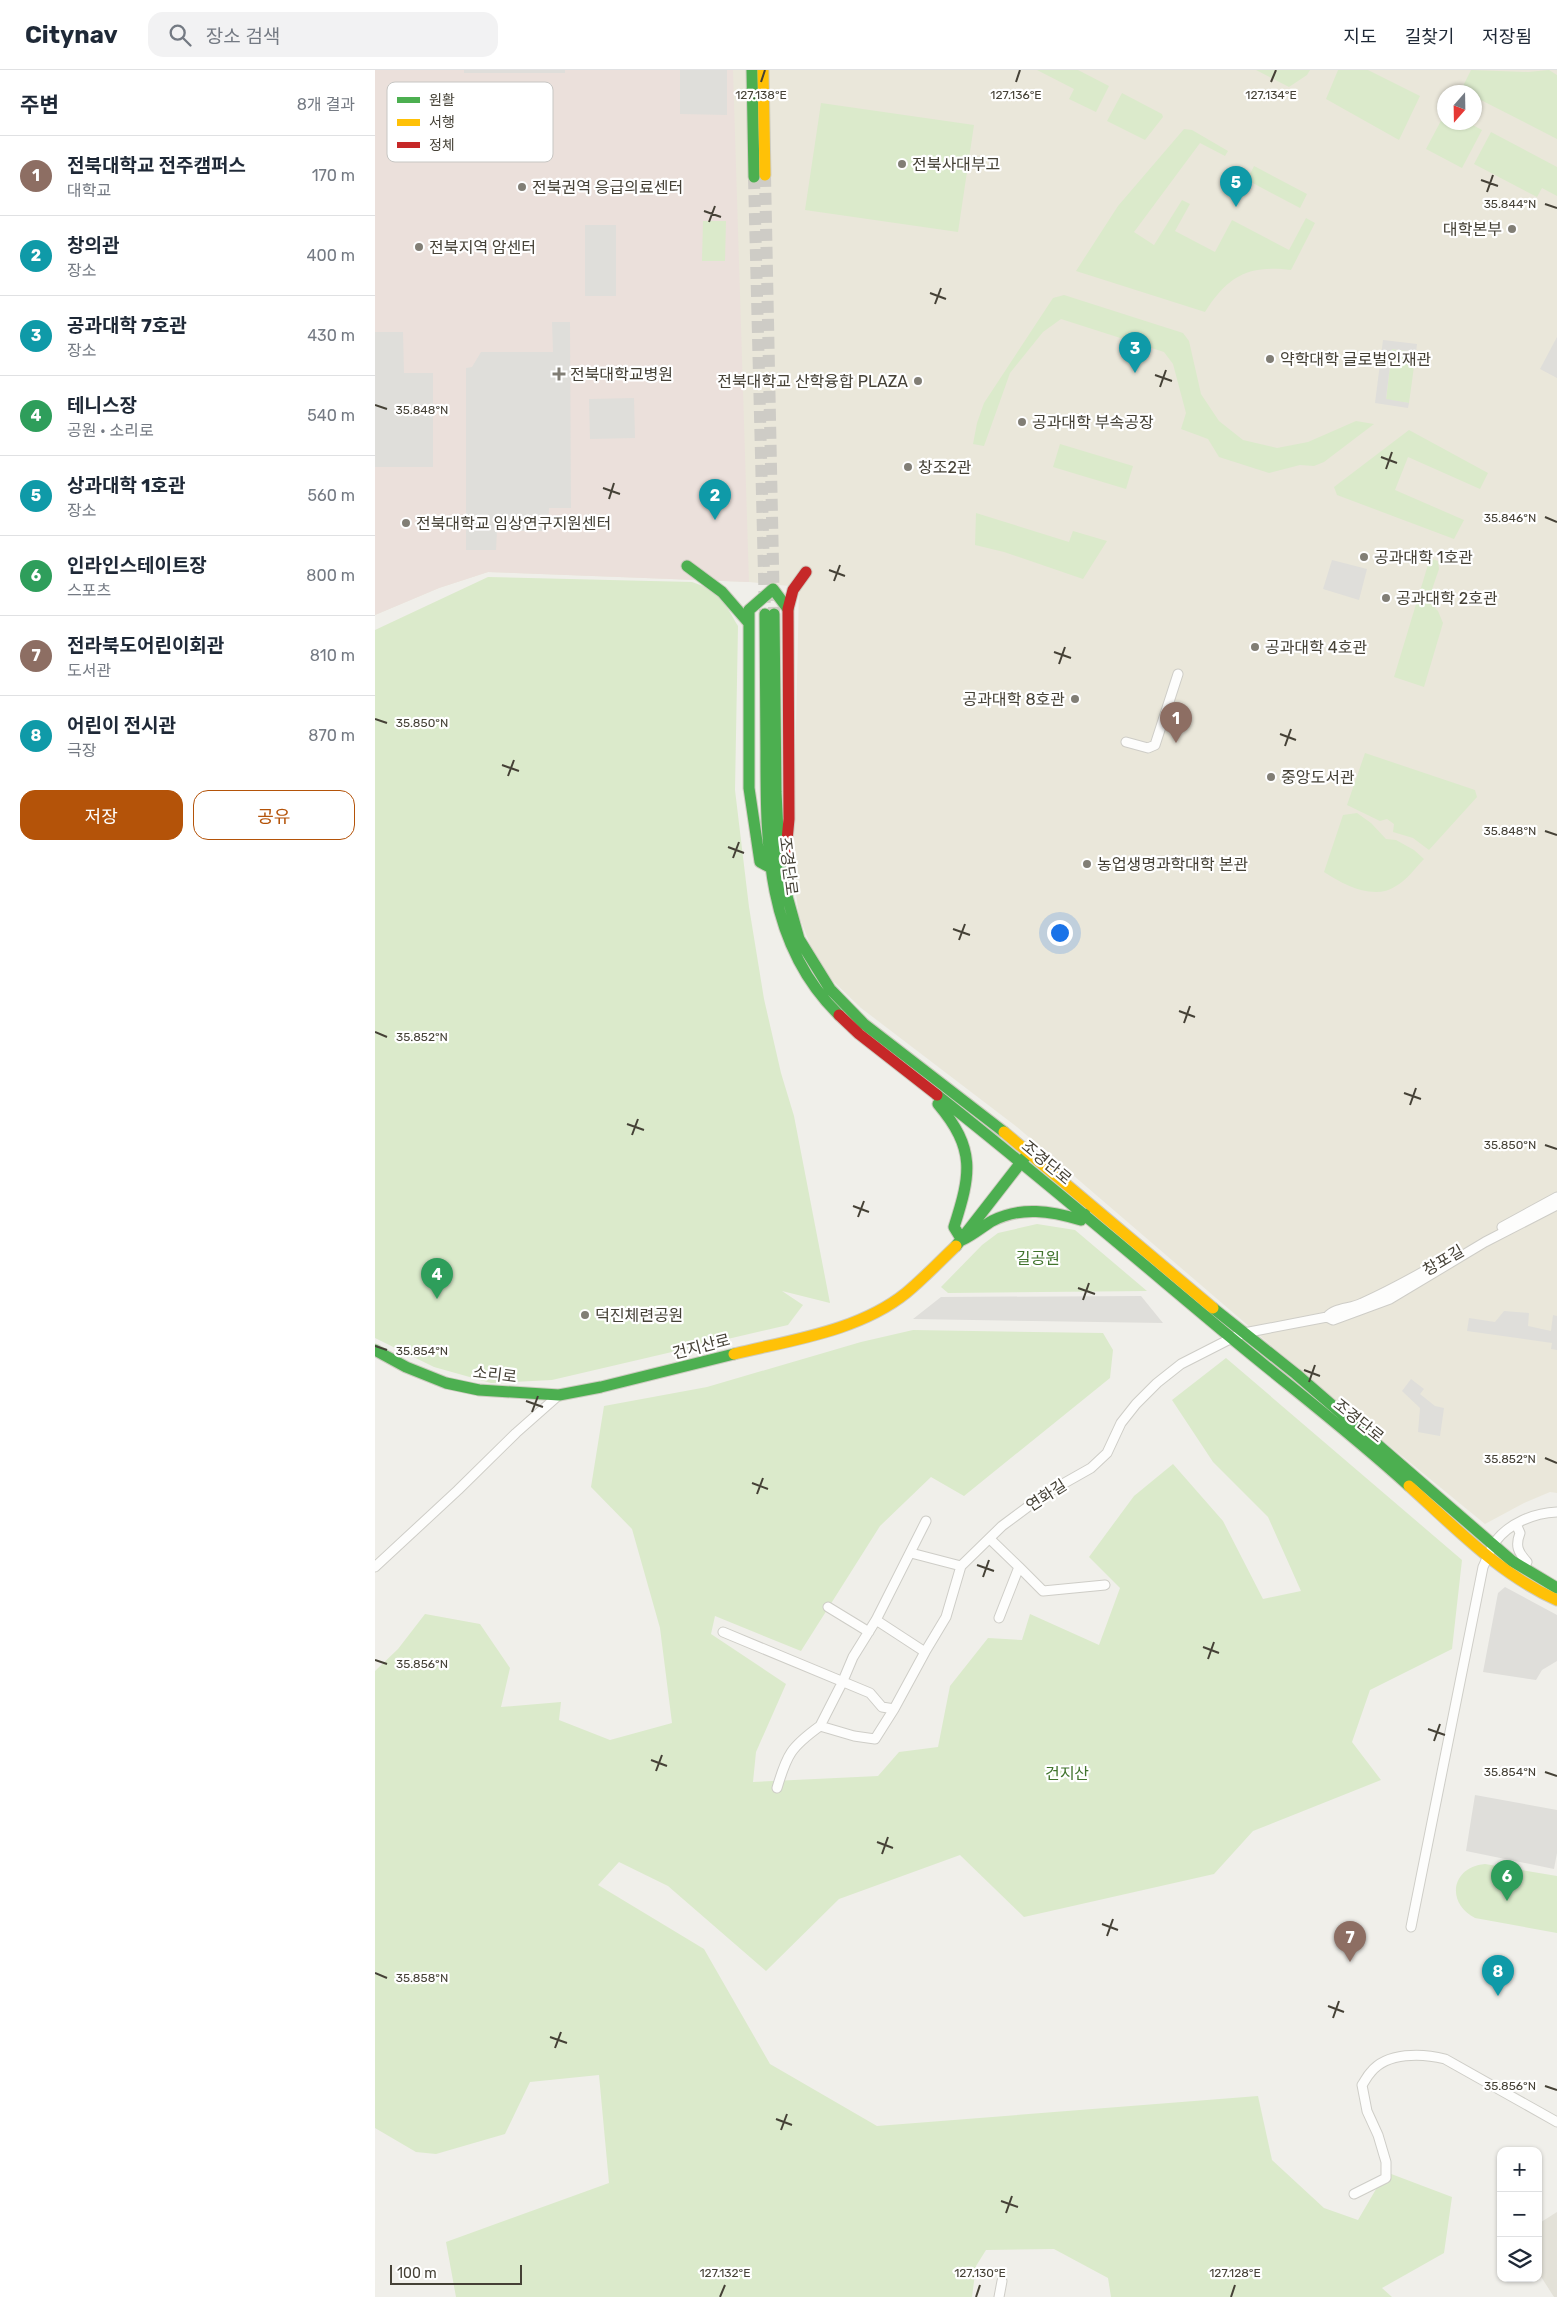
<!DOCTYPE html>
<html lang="ko">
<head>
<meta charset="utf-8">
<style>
  body { margin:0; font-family:Rubik,"Noto Sans KR",sans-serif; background:#f2f2f3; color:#1f2937 }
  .controls { position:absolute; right:15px; bottom:15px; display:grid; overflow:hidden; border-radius:10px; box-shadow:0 1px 4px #0004 }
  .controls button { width:45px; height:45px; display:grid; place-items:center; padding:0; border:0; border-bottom:1px solid #e0e1e3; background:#fff; color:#1f2937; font:25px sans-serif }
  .compass { position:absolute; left:1062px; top:15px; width:45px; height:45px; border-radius:50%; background:#fff; box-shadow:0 1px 4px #0004; rotate:200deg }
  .scale { position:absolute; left:15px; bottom:12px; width:132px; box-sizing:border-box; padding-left:5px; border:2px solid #454136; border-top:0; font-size:14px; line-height:18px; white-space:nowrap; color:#454136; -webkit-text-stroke:4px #fff; paint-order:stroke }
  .you { position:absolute; left:684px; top:862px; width:18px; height:18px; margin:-12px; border:4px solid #fff; border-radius:50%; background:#1a73e8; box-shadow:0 0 0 8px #1a73e833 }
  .badge { display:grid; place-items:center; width:32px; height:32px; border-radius:50%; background:#b45309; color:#fff; font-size:16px; font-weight:700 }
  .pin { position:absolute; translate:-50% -41px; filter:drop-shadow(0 1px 2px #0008) }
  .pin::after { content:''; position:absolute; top:26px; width:18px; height:15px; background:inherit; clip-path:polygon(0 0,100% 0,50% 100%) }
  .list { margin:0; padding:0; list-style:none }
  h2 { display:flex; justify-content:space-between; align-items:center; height:65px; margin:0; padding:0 20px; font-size:21px }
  h2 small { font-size:16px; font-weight:400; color:#747a83 }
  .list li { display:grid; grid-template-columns:32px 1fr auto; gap:15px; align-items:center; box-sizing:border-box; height:80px; padding:0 20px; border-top:1px solid #e0e1e3 }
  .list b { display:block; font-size:19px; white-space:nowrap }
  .list p { margin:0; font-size:16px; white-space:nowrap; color:#747a83 }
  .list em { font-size:16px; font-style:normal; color:#747a83 }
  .actions { display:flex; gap:10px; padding:15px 20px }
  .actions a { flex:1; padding:11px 0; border:1px solid #b45309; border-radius:15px; text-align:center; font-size:18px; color:#b45309 }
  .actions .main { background:#b45309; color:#fff }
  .icon { flex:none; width:28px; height:28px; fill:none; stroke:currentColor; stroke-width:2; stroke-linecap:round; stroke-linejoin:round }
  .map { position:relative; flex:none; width:1182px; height:2227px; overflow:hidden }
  header { display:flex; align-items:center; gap:30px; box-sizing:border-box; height:70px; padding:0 25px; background:#fff; border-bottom:1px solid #e0e1e3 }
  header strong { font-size:24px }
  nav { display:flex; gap:28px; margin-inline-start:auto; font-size:18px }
  .search { width:350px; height:45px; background:#f2f2f3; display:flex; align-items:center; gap:12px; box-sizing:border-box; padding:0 18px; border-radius:15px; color:#747a83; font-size:19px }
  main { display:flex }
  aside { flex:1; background:#fff }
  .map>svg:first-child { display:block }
</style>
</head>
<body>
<header>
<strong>Citynav</strong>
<div class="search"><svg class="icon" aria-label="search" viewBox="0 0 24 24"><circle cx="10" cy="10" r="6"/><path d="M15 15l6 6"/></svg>장소 검색</div>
<nav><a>지도</a><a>길찾기</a><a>저장됨</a></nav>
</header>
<main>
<aside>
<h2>주변<small>8개 결과</small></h2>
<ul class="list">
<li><span class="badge" style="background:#8d6e63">1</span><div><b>전북대학교 전주캠퍼스</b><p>대학교</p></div><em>170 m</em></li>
<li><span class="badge" style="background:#0f9aa8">2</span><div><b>창의관</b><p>장소</p></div><em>400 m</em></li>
<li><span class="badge" style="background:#0f9aa8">3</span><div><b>공과대학 7호관</b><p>장소</p></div><em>430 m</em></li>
<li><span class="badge" style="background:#2e9e5b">4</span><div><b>테니스장</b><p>공원 · 소리로</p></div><em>540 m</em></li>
<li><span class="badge" style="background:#0f9aa8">5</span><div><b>상과대학 1호관</b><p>장소</p></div><em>560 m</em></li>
<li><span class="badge" style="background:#2e9e5b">6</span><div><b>인라인스테이트장</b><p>스포츠</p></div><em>800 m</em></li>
<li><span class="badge" style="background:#8d6e63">7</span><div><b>전라북도어린이회관</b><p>도서관</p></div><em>810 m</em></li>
<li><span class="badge" style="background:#0f9aa8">8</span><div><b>어린이 전시관</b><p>극장</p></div><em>870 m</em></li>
</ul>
<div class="actions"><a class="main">저장</a><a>공유</a></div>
</aside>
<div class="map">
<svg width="1182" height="2227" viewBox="0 0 1182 2227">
  <rect width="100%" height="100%" fill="#f0efea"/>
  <path fill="#e3e1d8" d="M1182 2142V2227H1179L1163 2202V2154Z"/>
  <path fill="#eae7da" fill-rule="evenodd" d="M0 0H1182V1423L1175 1422 1149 1433 1110 1454 983 1350 642 1057 486 938 458 911 440 887 424 846 418 801 424 517 374 512 113 502 64 518 0 545ZM1070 22H1100V52H1070Z"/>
  <path fill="#ebe0db" d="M0 0H358L374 512 113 502 64 518 0 545Z"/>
  <path fill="#dbeacb" d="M662 0H703L734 16 721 42 694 29 699 19Z
    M881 0H935L932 5 914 17Z
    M963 0H993L1045 26 1024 70 951 29Z
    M1096 0 1153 2 1174 0 1182 5V69L1100 27V22H1091L1086 20Z
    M747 23 787 44 788 47 770 70 732 51Z
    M446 33 599 55 583 162 430 140Z
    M1069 45 1070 52 1094 53 1107 60 1087 98 1051 79Z
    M809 59 817 60 853 81 850 86 825 73 759 162 779 175 807 130 815 134 800 161 840 182 857 150 914 180 931 148 940 153 916 200C873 195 853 206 830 242L701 201 743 136Z
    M1116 62 1182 97V126L1167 118 1162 127 1099 94Z
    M879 96 932 124 925 138 872 110Z
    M328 151H351L350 191H327Z
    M689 225 808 263 814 271 826 324 844 351 868 370 902 378 933 372 981 351 999 354 949 392 939 396 925 395 894 403 844 387 833 369 806 359 811 343 798 294 789 282 686 249 668 262 635 303 609 376 598 374 602 353 609 333 678 228Z
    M1017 279 1041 282 1034 333 1011 330Z
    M1034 360 1113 403 1105 419 1033 387 1020 420 1089 450 1079 469 962 425 959 417Z
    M685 374 758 396 751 419 678 397Z
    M601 443 694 472 698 461 732 471 708 509 629 482 600 475Z
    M1055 488 1063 491 1064 499 1053 531 1063 541 1068 553 1049 617 1019 607Z
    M113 507 317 512C345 521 349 532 363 556L360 720 374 837 389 929 406 1003 419 1046 455 1233 407 1221 428 1235 413 1255 177 1310 116 1313 59 1297 0 1268V560Z
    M990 683 1100 720 1102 727 1054 780 1038 768 1018 762 1019 754 1012 749 1005 751 972 735Z
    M982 743 996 753 1011 769 1021 770 1039 780 1049 789C1040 798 1032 810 1021 816 999 831 969 815 949 802L968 745Z
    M662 1154 700 1160 772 1221 573 1223 566 1217 607 1175 623 1163Z
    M538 1260 728 1263 738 1280 735 1308 589 1426 556 1407 505 1456 426 1581 340 1546 336 1564 411 1614 381 1682 378 1712 503 1706 524 1682 563 1677 575 1616 613 1568 647 1570 655 1544 724 1575 745 1518 714 1487 759 1426 798 1394 848 1451 888 1529 926 1521 893 1447 838 1392 797 1330 851 1288 1087 1490 1077 1579 995 1620 977 1672 1006 1710 878 1761 839 1804 649 1847 585 1785 464 1829 391 1901 293 1816 244 1792 223 1815 329 1879 395 1994 502 2056 883 2026 897 2090 949 2138 983 2150 1011 2102 1077 2127 1069 2183 1007 2218 1017 2227H736L733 2208 679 2179 611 2180 601 2196 597 2227H81L71 2172 234 2113 224 2005 155 2012 130 2064 61 2084 41 2082 0 2058V1601L23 1579 50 1544 105 1554 135 1598 126 1637 186 1632 184 1650 235 1670 297 1653 285 1558 257 1459 216 1417 229 1336 332 1317 486 1272Z
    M1110 1794 1182 1806V1863L1100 1848C1070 1832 1077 1797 1110 1794Z"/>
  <path fill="#dfdeda" d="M89 0H190V3H89Z
    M305 0H352V45L305 44Z
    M210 155H241V226H210Z
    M177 252H195L196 438H174L173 461H122L121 480H91V298L97 297 106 282H178Z
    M0 262H28L29 303H58V397H0Z
    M1182 267V308L1165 299Z
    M1008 270 1042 274 1041 282 1017 279 1011 329 1034 333 1033 338 1000 333Z
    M259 328 260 368 215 369 214 329Z
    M957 490 992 499 984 530 948 519Z
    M766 1226 788 1253 538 1249 566 1227Z
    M1129 1241 1154 1243 1153 1256 1176 1261 1178 1245 1182 1246V1280L1176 1279 1177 1273 1092 1261 1094 1248 1120 1252Z
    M1036 1309 1049 1319 1045 1324 1060 1336 1069 1338 1065 1366 1043 1362 1045 1338 1027 1321Z
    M1130 1517 1182 1545V1591L1167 1600 1161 1610 1108 1602 1123 1523Z
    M1100 1725 1182 1740V1783L1179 1799 1091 1781Z"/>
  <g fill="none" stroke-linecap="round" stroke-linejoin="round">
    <path stroke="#ceccc6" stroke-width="12" stroke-dasharray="12 6" stroke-linecap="butt" d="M390 105 399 544
      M379 107 390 544"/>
    <g stroke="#cecdc7" stroke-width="11">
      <path id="street" d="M751 672 773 678 780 675 803 604
        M1127 1157 1182 1127
        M952 1247C960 1237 976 1239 987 1233 1021 1218 1052 1200 1083 1182
        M1141 1454 1145 1463C1140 1476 1143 1482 1152 1492L1149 1498
        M615 1469 644 1497 624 1548
        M536 1483 586 1496
        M0 1497 83 1420 141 1363 184 1325
        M644 1497 668 1521 730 1515
        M453 1537 494 1562
        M501 1550 550 1582 571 1547 586 1496 627 1456 670 1424 716 1398 732 1383 746 1353 761 1334 782 1313 806 1294 857 1268 869 1263 952 1247 958 1250 1015 1229 1110 1172 1182 1135
        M348 1562 495 1623 507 1637 519 1639
        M445 1656 467 1613 478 1587 501 1550 551 1451
        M402 1718C412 1684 416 1677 445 1656L479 1666 500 1669 519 1639 550 1582
        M1036 1857 1108 1497C1112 1489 1115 1479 1120 1472 1134 1453 1159 1443 1182 1442
        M979 2124 1011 2108V2092L1003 2065 992 2041 987 2015C990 2011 992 2006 996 2002 1012 1982 1047 1983 1070 1989L1182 2052
        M624 2227 627 2211"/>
    </g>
    <g stroke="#ceccc1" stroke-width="13">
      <path id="fast" d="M377 0 379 107
        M312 496 347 522 373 552
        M390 544C390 590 391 635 391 681 391 776 391 874 464 945
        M399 544 401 722 405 801 424 869 455 919 489 954 629 1062
        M396 798 385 792 374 718V540L398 519 413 539
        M562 1025C661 1103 757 1185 854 1266 914 1316 976 1363 1034 1416
        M563 1034C601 1079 596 1104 579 1157L587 1170C598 1165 607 1157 617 1151 646 1136 676 1141 706 1150L710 1144
        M581 1176 651 1086
        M838 1238 921 1304 1137 1491 1182 1518
        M0 1280 31 1297 71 1313 104 1320 184 1325 226 1317 359 1284"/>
    </g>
    <g stroke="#ceccc1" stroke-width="13">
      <path id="slow" d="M388 0 390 105
        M629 1062 838 1238
        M359 1284C416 1270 484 1261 531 1223 548 1209 564 1192 581 1176
        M1034 1416C1081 1458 1124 1504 1182 1530"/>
    </g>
    <g stroke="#ceccc1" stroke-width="13">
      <path id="jam" d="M411 781 414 749 413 539 418 520 431 502
        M464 945 484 964 562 1025"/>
    </g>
    <use href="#street" stroke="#fdfdfc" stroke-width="9"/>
    <use href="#fast" stroke="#4caf50" stroke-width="11"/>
    <use href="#slow" stroke="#ffc107" stroke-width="11"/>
    <use href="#jam" stroke="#c62828" stroke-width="11"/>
  </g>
  <path fill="none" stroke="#454136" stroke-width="2" d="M386 12 390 0M641 12 645 0M896 12 901 0M1106 110 1123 116M1112 122 1118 105M1170 134 1182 138M329 141 346 147M334 152 340 136M555 223 571 229M560 234 566 218M780 305 797 311M785 317 791 300M0 335 12 339M1006 387 1022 393M1011 399 1017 382M228 418 245 424M234 429 239 413M1170 447 1182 452M454 500 470 506M459 511 465 495M679 582 696 588M684 594 690 577M0 649 12 653M905 664 921 670M910 676 916 659M127 695 144 701M133 706 139 690M1170 761 1182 765M353 777 369 783M358 788 364 772M578 859 595 865M584 870 590 854M804 941 820 947M809 953 815 936M0 962 12 967M1029 1023 1046 1029M1035 1035 1041 1018M252 1054 269 1060M257 1065 263 1049M1170 1075 1182 1079M478 1136 494 1142M483 1147 489 1131M703 1218 720 1224M708 1230 714 1213M0 1276 12 1280M929 1300 945 1306M934 1312 940 1295M151 1331 168 1337M157 1342 163 1326M1170 1388 1182 1393M377 1413 393 1419M382 1424 388 1408M602 1495 619 1501M608 1507 614 1490M828 1577 844 1583M833 1589 839 1572M0 1590 12 1594M1053 1659 1070 1665M1059 1671 1065 1654M276 1690 292 1696M281 1701 287 1685M1170 1702 1182 1706M502 1772 518 1778M507 1784 513 1767M727 1854 743 1860M732 1866 738 1849M0 1903 12 1908M953 1936 969 1942M958 1948 964 1931M175 1967 192 1973M180 1978 186 1962M1170 2016 1182 2020M401 2049 417 2055M406 2060 412 2044M626 2131 643 2137M631 2143 637 2126M345 2227 350 2215M601 2227 605 2215M856 2227 860 2215"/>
  <g fill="#817e75" stroke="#fff" stroke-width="2">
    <circle cx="527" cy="94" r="5"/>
    <circle cx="147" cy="117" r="5"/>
    <circle cx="1137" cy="159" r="5"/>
    <circle cx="44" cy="177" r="5"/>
    <circle cx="895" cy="289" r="5"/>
    <path d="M181.5 296.5h5v5h5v5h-5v5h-5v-5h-5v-5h5z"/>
    <circle cx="543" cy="311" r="5"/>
    <circle cx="647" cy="352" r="5"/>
    <circle cx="533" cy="397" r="5"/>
    <circle cx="31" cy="453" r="5"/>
    <circle cx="989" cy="487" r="5"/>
    <circle cx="1011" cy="528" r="5"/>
    <circle cx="880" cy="577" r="5"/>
    <circle cx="700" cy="629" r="5"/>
    <circle cx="896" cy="707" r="5"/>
    <circle cx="712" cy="794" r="5"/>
    <circle cx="210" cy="1245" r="5"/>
  </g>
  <g text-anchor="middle" stroke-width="4.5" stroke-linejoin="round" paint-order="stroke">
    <g font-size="16" fill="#454136" stroke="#fff" text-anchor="start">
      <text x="537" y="100">전북사대부고</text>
      <text x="157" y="123">전북권역 응급의료센터</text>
      <text x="1127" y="165" text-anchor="end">대학본부</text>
      <text x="54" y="183">전북지역 암센터</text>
      <text x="905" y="295">약학대학 글로벌인재관</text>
      <text x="195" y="310">전북대학교병원</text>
      <text x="533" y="317" text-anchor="end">전북대학교 산학융합 PLAZA</text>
      <text x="657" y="358">공과대학 부속공장</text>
      <text x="543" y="403">창조2관</text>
      <text x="41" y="459">전북대학교 임상연구지원센터</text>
      <text x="999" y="493">공과대학 1호관</text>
      <text x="1021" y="534">공과대학 2호관</text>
      <text x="890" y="583">공과대학 4호관</text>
      <text x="690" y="635" text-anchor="end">공과대학 8호관</text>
      <text x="906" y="713">중앙도서관</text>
      <text x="722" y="800">농업생명과학대학 본관</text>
      <text x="220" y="1251">덕진체련공원</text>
    </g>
    <g font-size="16" fill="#454136" stroke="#fff">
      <text transform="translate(414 796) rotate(83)" y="6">조경단로</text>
      <text transform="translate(672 1092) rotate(40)" y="6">조경단로</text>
      <text transform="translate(1068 1190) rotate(-30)" y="6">창포길</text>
      <text transform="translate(326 1276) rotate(-14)" y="6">건지산로</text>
      <text transform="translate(120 1304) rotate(7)" y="6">소리로</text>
      <text transform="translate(984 1350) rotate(39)" y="6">조경단로</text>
      <text transform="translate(671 1425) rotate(-33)" y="6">연화길</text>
    </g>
    <g font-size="16" fill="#41742d" stroke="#fff">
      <text x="663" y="1194">길공원</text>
      <text x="692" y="1709">건지산</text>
    </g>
  </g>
  <rect x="12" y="12" width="166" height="80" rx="8" fill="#fff" stroke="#c7c6c3" stroke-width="1"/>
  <rect x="22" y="27" width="23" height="6" fill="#4caf50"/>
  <rect x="22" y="49" width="23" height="7" fill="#ffc107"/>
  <rect x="22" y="72" width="23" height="6" fill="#c62828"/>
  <g font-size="14" fill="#454136">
    <text x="54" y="35">원활</text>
    <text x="54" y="57">서행</text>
    <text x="54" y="80">정체</text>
  </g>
  <g font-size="12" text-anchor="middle" fill="#454136" stroke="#fff" stroke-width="4.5" stroke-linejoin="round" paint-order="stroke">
    <text x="896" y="29">127.134°E</text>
    <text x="386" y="29">127.138°E</text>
    <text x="641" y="29">127.136°E</text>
    <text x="1135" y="138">35.844°N</text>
    <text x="47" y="344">35.848°N</text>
    <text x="1135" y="452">35.846°N</text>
    <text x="47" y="657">35.850°N</text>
    <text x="1135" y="765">35.848°N</text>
    <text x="47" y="971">35.852°N</text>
    <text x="1135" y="1079">35.850°N</text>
    <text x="47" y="1285">35.854°N</text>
    <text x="1135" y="1393">35.852°N</text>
    <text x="47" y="1598">35.856°N</text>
    <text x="1135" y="1706">35.854°N</text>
    <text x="47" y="1912">35.858°N</text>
    <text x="1135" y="2020">35.856°N</text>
    <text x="350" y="2207">127.132°E</text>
    <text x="605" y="2207">127.130°E</text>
    <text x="860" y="2207">127.128°E</text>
  </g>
</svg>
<div class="controls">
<button>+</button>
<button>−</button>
<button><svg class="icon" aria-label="layers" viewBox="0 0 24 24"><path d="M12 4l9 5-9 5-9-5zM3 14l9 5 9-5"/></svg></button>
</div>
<svg class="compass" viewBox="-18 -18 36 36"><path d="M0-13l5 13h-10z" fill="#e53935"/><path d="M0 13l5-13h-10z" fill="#747a83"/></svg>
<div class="scale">100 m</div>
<div class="you"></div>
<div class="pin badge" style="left:801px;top:673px;background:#8d6e63">1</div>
<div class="pin badge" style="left:340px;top:450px;background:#0f9aa8">2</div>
<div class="pin badge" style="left:760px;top:303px;background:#0f9aa8">3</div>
<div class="pin badge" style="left:62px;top:1229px;background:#2e9e5b">4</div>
<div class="pin badge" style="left:861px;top:137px;background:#0f9aa8">5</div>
<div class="pin badge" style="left:1132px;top:1831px;background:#2e9e5b">6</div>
<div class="pin badge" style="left:975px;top:1892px;background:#8d6e63">7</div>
<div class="pin badge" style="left:1123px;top:1926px;background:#0f9aa8">8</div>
</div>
</main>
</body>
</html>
